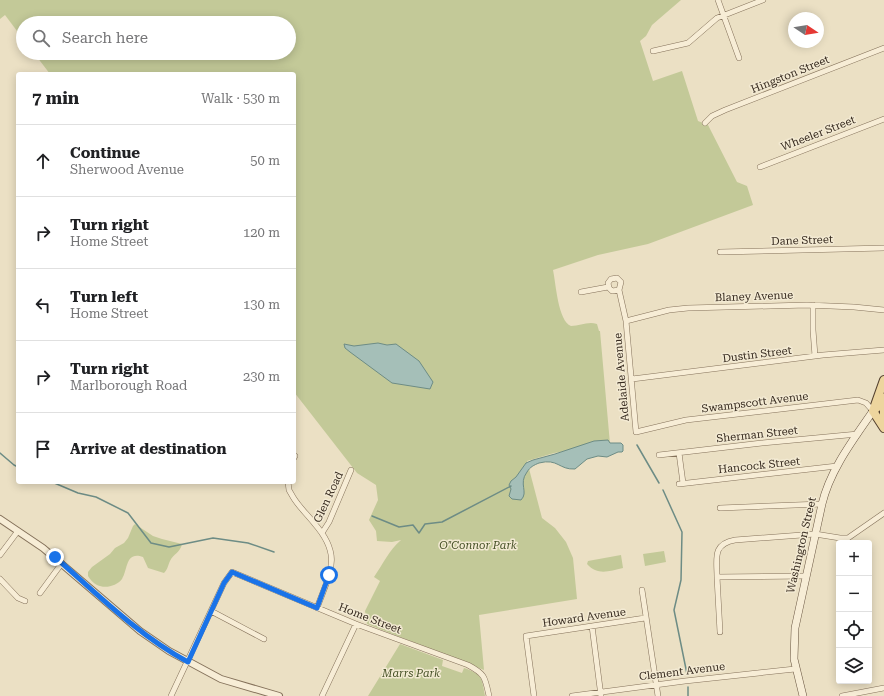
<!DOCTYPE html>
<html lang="en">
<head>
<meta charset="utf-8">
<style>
  body { margin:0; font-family:"Roboto Serif",serif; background:#f6f6f6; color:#202124 }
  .controls { position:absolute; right:12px; bottom:12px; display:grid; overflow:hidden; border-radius:4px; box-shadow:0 2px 10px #0003 }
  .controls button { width:36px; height:36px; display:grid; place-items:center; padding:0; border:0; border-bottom:1px solid #e0e0e0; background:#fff; color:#202124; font:20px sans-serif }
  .compass { position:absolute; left:788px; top:12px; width:36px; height:36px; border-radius:50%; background:#fff; box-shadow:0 2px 10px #0003; rotate:102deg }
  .stop { position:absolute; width:12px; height:12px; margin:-9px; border:3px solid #1a73e8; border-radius:50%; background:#fff }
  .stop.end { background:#1a73e8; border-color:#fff; box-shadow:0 1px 4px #0008 }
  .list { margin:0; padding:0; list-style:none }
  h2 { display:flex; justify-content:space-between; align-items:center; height:52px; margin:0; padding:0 16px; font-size:17px }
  h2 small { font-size:13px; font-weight:400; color:#757577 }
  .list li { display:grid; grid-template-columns:26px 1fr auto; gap:12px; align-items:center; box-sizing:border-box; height:72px; padding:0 16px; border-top:1px solid #e0e0e0 }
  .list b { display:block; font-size:15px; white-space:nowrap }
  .list p { margin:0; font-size:13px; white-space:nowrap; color:#757577 }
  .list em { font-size:13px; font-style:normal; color:#757577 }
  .icon { flex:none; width:22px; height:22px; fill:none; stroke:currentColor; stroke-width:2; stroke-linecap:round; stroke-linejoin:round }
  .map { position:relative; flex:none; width:884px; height:696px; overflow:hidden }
  .search { position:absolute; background:#fff; box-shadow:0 2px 10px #0003; left:16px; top:16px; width:280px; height:44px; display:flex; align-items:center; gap:10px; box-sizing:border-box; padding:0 14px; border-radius:22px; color:#757577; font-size:15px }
  .panel { position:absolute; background:#fff; box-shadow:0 2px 10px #0003; left:16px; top:72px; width:280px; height:412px; border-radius:4px }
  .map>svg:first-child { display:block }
</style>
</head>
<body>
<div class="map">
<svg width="884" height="696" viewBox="0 0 884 696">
  <rect width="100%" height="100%" fill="#ebe0c4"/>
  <path fill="#c3c998" d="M0 0H681L652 25 646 36 640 41 653 81 682 71 698 121 708 125 737 182 747 186 753 205 648 244 598 255 553 270C556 284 558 321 571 326 580 326 588 321 597 324L599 331H600L610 444 554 453 527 461 542 518 555 528 566 542 573 558 577 599 479 615 484 670 367 624 365 611 380 581 374 577C383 564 389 550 401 540L392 542 377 541 376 531 369 520 378 500 376 485 357 473 294 392V74H50L34 53H289V23H23V39L5 15 0 19Z
    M135 524 153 536 162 539 182 544C180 553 174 553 170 561 168 565 168 569 164 573L148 568 143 557C125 551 128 570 122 579 117 586 105 589 97 585 93 583 90 579 88 576V572L92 567 110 554 115 548 124 543 128 538 133 526Z
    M664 551 666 562 645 566 643 554Z
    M621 555 623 568C609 571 598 576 587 564L588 561Z
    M400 644 443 660 442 666 462 673 464 668C482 674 482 678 485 696H368Z"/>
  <path fill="#a5bfb8" stroke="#6d8c85" d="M378 343 387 345 396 344 419 361 433 382 430 389 392 383 350 352 345 348 344 344 354 346Z
    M608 440 610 443H621L623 445V451L622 452H618L607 457 598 456 587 459 575 469C559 470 558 458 539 463 534 465 530 467 527 472 518 484 529 492 521 500L512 499 509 496 511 489 509 485 511 481 516 477 526 463 533 460 555 454 594 441Z"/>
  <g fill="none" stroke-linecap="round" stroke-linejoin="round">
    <path stroke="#6d8c85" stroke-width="1.5" d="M637 445 659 483
      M0 453 14 465 18 467
      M52 482 78 493 96 497 128 513 151 543 169 547 213 538 248 543 274 552
      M663 490 682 532 681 580 674 610 687 674
      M372 516 399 527 413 525 419 533 425 524 442 522 511 486
      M688 687V696"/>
    <g stroke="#85725b" stroke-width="6">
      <path id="minor" d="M718 0 739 58
        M653 51 688 43 717 18 763 0
        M705 123 712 116 725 110 884 48
        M760 167 884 119
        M720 252 884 248
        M619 290 621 282 617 278 611 279 608 283 609 288 612 291 619 290 626 321 636 432 686 420 858 400 866 403 873 411
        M581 292 608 287
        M813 305V330L815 356
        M626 321 669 310 688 308 807 305 854 307 884 310
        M632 379 823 355 884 350
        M679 453 683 483
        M659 455 762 443 858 434
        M294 458 295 456
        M288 482 289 490 293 497C299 507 307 514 314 523 343 556 330 572 317 608
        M679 484 837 466
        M720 508 822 504
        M322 533 329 522 351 470
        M0 555 18 531
        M805 576 717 577C717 559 712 544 735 540L815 534 840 538H848L884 513
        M717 577 720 632
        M0 579 18 598 25 601
        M642 590 658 696
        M40 593 62 563
        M211 611 264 639
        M592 626 601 696
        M171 696 224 583 232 572 356 624 468 665C485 674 485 677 489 696
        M322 696 356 624
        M534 696 526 636 645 618
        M572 696 685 681 795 669
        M842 696 884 688"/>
    </g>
    <g stroke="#85725b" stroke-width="8">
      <path id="tertiary" d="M0 519 43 548 140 631 169 651 221 679 279 696"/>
    </g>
    <g stroke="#67533f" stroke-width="8">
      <path id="secondary" d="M803 696 794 659 795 628 822 504C830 470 853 440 873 411"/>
    </g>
    <g stroke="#53402f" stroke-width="10">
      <path id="primary" d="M884 410V418
        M873 411 884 380
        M873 411 884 428
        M873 411 880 405 884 398"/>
    </g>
    <use href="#minor" stroke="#f7edd6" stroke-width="5"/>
    <use href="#tertiary" stroke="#f7edd6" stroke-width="6"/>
    <use href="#secondary" stroke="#f7edd6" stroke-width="7"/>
    <use href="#primary" stroke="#edd59e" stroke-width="8"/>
  </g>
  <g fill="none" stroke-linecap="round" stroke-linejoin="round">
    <path stroke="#1a73e8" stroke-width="5" d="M55 557C96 593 139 636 188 662L224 583 232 572 317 608 329 575"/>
  </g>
  <g text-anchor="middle" stroke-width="3" stroke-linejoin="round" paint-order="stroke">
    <g font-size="11" fill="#362a1f" stroke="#f3ead3">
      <text transform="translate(790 74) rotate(-22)" y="4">Hingston Street</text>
      <text transform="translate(818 133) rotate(-21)" y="4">Wheeler Street</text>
      <text transform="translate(802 240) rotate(-2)" y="4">Dane Street</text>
      <text transform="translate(754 296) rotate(-2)" y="4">Blaney Avenue</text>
      <text transform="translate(757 354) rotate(-7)" y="4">Dustin Street</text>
      <text transform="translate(621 377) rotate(-95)" y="4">Adelaide Avenue</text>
      <text transform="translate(755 402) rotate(-7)" y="4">Swampscott Avenue</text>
      <text transform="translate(757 434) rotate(-6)" y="4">Sherman Street</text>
      <text transform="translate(759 465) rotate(-6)" y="4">Hancock Street</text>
      <text transform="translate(328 497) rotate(-65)" y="4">Glen Road</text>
      <text transform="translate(801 545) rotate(-77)" y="4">Washington Street</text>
      <text transform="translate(584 617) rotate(-8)" y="4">Howard Avenue</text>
      <text transform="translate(370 618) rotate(21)" y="4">Home Street</text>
      <text transform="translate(682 671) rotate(-7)" y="4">Clement Avenue</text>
    </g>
    <g font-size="11" font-style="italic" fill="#465126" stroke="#f3ead3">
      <text x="478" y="549">O"Connor Park</text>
      <text x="411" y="677">Marrs Park</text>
    </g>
  </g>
</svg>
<div class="controls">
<button>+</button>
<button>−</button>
<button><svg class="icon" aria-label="locate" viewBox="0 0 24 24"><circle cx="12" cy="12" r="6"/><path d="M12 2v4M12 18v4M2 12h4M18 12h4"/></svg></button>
<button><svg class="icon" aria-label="layers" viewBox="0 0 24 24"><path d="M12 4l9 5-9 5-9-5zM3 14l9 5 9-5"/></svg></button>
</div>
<svg class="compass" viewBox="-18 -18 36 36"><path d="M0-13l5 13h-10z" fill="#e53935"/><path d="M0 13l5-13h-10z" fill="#757577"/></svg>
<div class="stop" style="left:329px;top:575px"></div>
<div class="stop end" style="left:55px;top:557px"></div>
<div class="search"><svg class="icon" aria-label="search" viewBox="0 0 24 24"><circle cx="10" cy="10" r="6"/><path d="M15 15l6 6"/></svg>Search here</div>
<section class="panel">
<h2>7 min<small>Walk · 530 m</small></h2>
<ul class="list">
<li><svg class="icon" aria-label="ahead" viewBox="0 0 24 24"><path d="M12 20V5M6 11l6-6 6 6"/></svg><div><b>Continue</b><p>Sherwood Avenue</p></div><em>50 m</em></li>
<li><svg class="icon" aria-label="right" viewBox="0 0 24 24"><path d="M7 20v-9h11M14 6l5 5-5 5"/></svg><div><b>Turn right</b><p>Home Street</p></div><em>120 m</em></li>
<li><svg class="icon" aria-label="left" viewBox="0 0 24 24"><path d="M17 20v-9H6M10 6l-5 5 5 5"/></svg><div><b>Turn left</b><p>Home Street</p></div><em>130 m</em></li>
<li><svg class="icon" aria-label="right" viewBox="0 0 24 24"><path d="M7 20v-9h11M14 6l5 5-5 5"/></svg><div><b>Turn right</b><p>Marlborough Road</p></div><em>230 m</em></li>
<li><svg class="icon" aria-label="arrive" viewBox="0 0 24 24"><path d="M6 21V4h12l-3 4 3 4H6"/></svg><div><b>Arrive at destination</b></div></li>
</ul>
</section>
</div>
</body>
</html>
